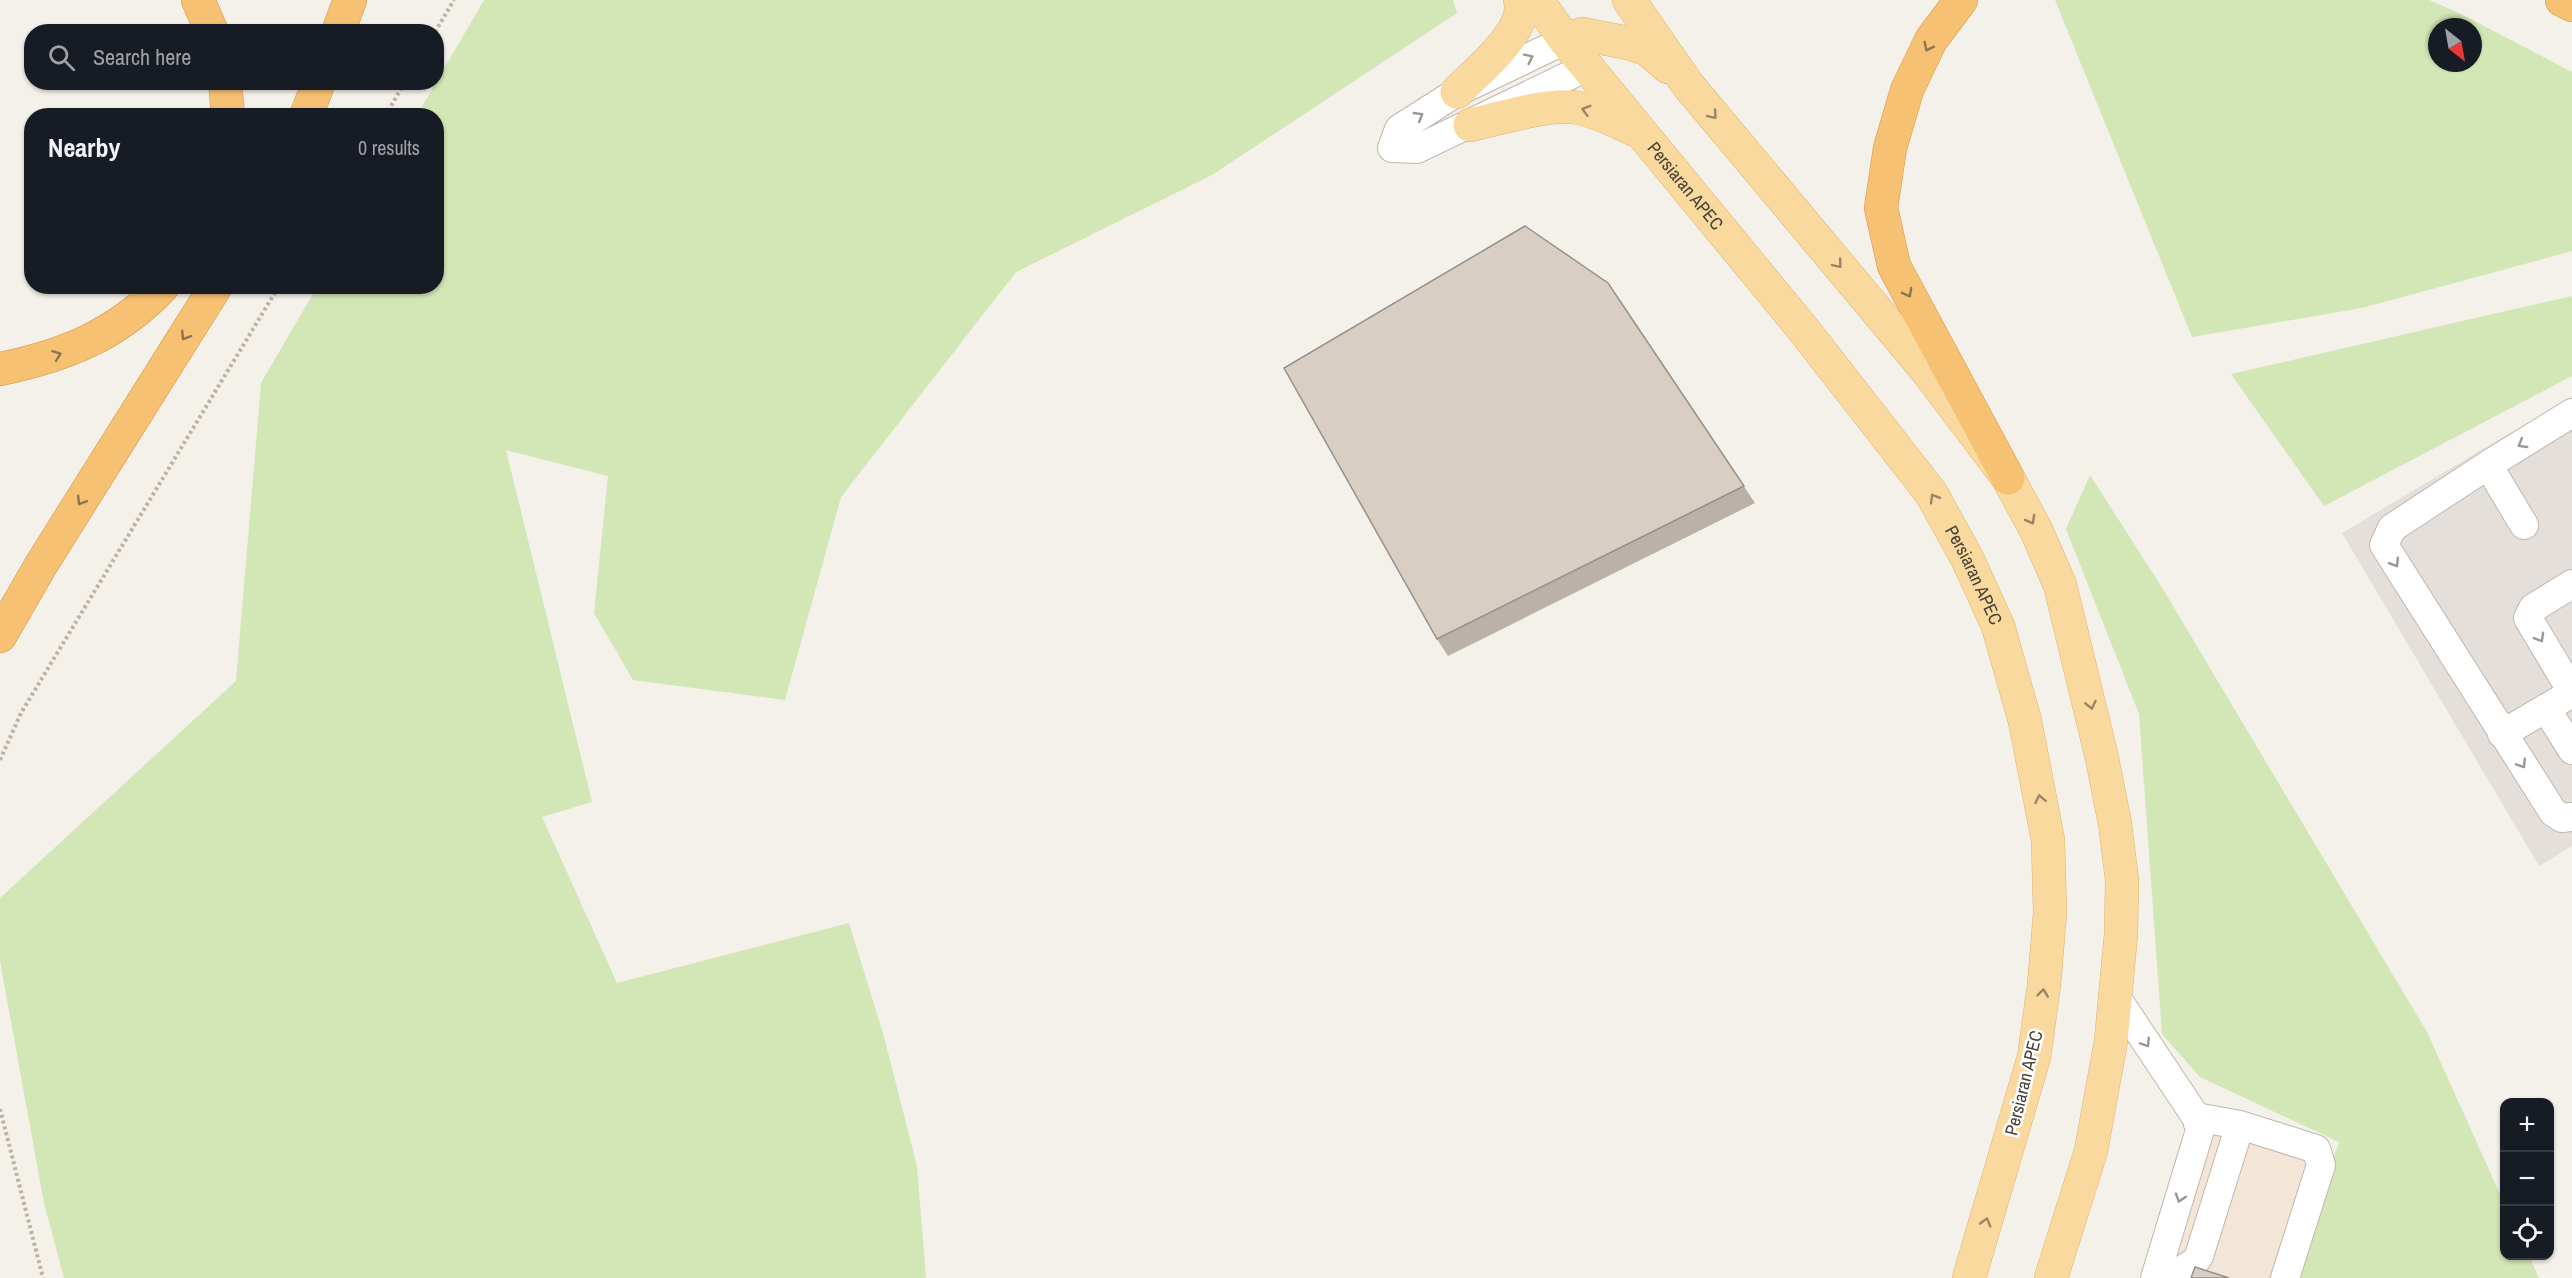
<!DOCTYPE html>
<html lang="en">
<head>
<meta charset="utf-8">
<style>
  body { margin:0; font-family:"Archivo Narrow",sans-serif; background:#242831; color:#f1f3f6 }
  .controls { position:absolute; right:18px; bottom:18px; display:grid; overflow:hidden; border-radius:12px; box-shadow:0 2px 4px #0004 }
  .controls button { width:54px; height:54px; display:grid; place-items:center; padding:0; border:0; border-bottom:2px solid #363941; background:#171b24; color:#f1f3f6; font:30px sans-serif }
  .compass { position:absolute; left:2428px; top:18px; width:54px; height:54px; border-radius:50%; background:#171b24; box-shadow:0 2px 4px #0004; rotate:149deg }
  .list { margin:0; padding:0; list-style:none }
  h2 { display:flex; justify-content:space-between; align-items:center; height:78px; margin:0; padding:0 24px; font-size:26px }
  h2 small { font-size:20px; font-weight:400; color:#9ea1a6 }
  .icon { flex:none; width:33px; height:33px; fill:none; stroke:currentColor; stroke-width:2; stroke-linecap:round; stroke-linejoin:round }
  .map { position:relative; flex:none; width:2572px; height:1278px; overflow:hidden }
  .search { position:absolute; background:#171b24; box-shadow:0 2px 4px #0004; left:24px; top:24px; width:420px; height:66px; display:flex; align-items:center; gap:15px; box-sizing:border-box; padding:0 21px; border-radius:24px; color:#9ea1a6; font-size:22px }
  .panel { position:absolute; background:#171b24; box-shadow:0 2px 4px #0004; left:24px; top:108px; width:420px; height:186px; border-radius:24px }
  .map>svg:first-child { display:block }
</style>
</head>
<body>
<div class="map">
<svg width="2572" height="1278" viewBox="0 0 2572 1278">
  <rect width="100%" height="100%" fill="#f4f0ea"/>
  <path fill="#f4e6d7" d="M2208 1125 2311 1153 2278 1278H2162Z"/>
  <path fill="#e4dfdb" d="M2572 396V846L2539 866 2342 533Z"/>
  <path fill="#d3e6b5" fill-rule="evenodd" d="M484 0H1453L1457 13 1212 175 1016 272 841 497 785 700 633 680 594 613 608 476 506 450 592 802 542 817 617 983 849 923 883 1033 917 1166 926 1278H64L44 1203 0 961V898L236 681 261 383 317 287 436 286V116L417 115Z
    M2055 0H2429L2459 13 2572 72V251L2362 308 2192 337ZM2437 27H2473V63H2437Z
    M2572 296V376L2324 506 2231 374Z
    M2090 475 2161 586 2427 1032 2504 1203V1256H2529L2539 1278H2293L2339 1142 2200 1077 2162 1034 2139 714 2066 529Z"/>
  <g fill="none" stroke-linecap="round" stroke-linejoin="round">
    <g stroke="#bfb7ad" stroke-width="30">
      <path id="minor" d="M1565 40 1457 92 1399 129 1392 148 1417 149 1587 67
        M2572 413 2488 465 2392 528 2384 545 2553 812 2562 818 2572 817
        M2488 465 2524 525
        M2572 584 2533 608 2528 618 2572 692
        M2546 708 2572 750
        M2502 734 2572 693
        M2114 994 2196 1117 2200 1130 2155 1278
        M2196 1117 2240 1125 2316 1149 2321 1165 2285 1278
        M2168 1278 2195 1262 2199 1256 2240 1125"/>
    </g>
    <g stroke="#deb56e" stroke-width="34">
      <g id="major">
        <path id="s1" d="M1537 0 1565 40 1803 329 1931 493 1967 558 1998 626 2025 721 2048 840 2050 913 2044 985 2034 1057 1969 1278"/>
        <path d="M1629 0 1688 85 1928 372 2008 478 2036 530 2060 585 2102 758 2115 824 2122 880 2121 934 2111 1041 2091 1151 2051 1278"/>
        <path d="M1565 40 1582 34 1628 43 1647 49 1668 67"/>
        <path d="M1457 92C1477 71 1529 31 1520 0"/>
        <path d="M1470 125C1499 119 1551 102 1579 108 1599 112 1617 122 1635 130"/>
      </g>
    </g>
    <g stroke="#d69542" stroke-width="34">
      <path id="highway" d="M198 0 212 32
        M1961 0 1931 40 1907 90 1890 148 1881 208 1894 266 2008 478
        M2562 0 2572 5
        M338 32 350 0
        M225 82 228 116
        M306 116 319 82
        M0 369C64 356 117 335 163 286
        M0 636 41 565 216 286"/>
    </g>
    <path stroke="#c0b29f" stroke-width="4" stroke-dasharray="3 3" stroke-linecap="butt" d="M435 32 454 0
      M385 116 405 82
      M0 760 21 713 279 286
      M0 1109 43 1278"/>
    <use href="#minor" stroke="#fff" stroke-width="28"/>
    <use href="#major" stroke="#f9d99e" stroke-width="33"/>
    <use href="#highway" stroke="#f6c173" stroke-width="33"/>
  </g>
  <path fill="#bab1a8" d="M1608 283 1755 503 1448 656 1437 639Z"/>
  <path fill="#d8cec3" stroke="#979088" stroke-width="1.5" d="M1525 226 1608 283 1744 486 1437 639 1284 368Z
    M2195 1267 2229 1278H2191Z"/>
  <defs><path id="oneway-chevron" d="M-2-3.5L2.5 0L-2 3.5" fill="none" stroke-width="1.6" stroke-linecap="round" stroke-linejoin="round" transform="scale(1.5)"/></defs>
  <g stroke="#8e7450">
    <use href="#oneway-chevron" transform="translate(1928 47) rotate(117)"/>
    <use href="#oneway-chevron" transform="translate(1908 293) rotate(62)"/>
    <use href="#oneway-chevron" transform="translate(185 336) rotate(122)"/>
    <use href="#oneway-chevron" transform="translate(57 355) rotate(-21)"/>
    <use href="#oneway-chevron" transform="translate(81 501) rotate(122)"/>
  </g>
  <g stroke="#9a9692">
    <use href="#oneway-chevron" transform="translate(1529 58) rotate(-26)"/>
    <use href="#oneway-chevron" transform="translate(1419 116) rotate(-31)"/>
    <use href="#oneway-chevron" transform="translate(2522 444) rotate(149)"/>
    <use href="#oneway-chevron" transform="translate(2395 563) rotate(58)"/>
    <use href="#oneway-chevron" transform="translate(2540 638) rotate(60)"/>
    <use href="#oneway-chevron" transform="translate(2522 764) rotate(57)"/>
    <use href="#oneway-chevron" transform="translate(2146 1043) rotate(57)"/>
    <use href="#oneway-chevron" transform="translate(2180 1198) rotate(108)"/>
  </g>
  <g stroke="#988566">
    <use href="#oneway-chevron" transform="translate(1586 110) rotate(-164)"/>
    <use href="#oneway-chevron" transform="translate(1713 115) rotate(50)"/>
    <use href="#oneway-chevron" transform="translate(1838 264) rotate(50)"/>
    <use href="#oneway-chevron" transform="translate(1934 498) rotate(-121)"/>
    <use href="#oneway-chevron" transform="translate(2031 520) rotate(61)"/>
    <use href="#oneway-chevron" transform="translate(2091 705) rotate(77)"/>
    <use href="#oneway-chevron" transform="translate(2040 799) rotate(-101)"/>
    <use href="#oneway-chevron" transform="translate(2043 993) rotate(-83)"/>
    <use href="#oneway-chevron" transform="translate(1986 1222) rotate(-74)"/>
  </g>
  <g text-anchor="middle" stroke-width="5" stroke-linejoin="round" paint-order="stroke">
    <g font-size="18" fill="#484138" stroke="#fff">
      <text dy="6" stroke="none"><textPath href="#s1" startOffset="238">Persiaran APEC</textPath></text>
      <text dy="6" stroke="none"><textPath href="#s1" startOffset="724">Persiaran APEC</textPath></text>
      <text transform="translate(2024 1083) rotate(-76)" y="6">Persiaran APEC</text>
    </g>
  </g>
</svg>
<div class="controls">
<button>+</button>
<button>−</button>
<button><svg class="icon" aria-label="locate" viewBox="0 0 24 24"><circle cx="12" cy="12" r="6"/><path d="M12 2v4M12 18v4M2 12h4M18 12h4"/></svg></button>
</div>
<svg class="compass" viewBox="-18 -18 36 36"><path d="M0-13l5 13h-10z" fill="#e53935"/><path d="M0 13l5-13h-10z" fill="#9ea1a6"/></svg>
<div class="search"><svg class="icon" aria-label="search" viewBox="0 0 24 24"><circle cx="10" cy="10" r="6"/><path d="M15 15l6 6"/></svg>Search here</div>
<section class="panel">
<h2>Nearby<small>0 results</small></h2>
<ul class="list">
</ul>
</section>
</div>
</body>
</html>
